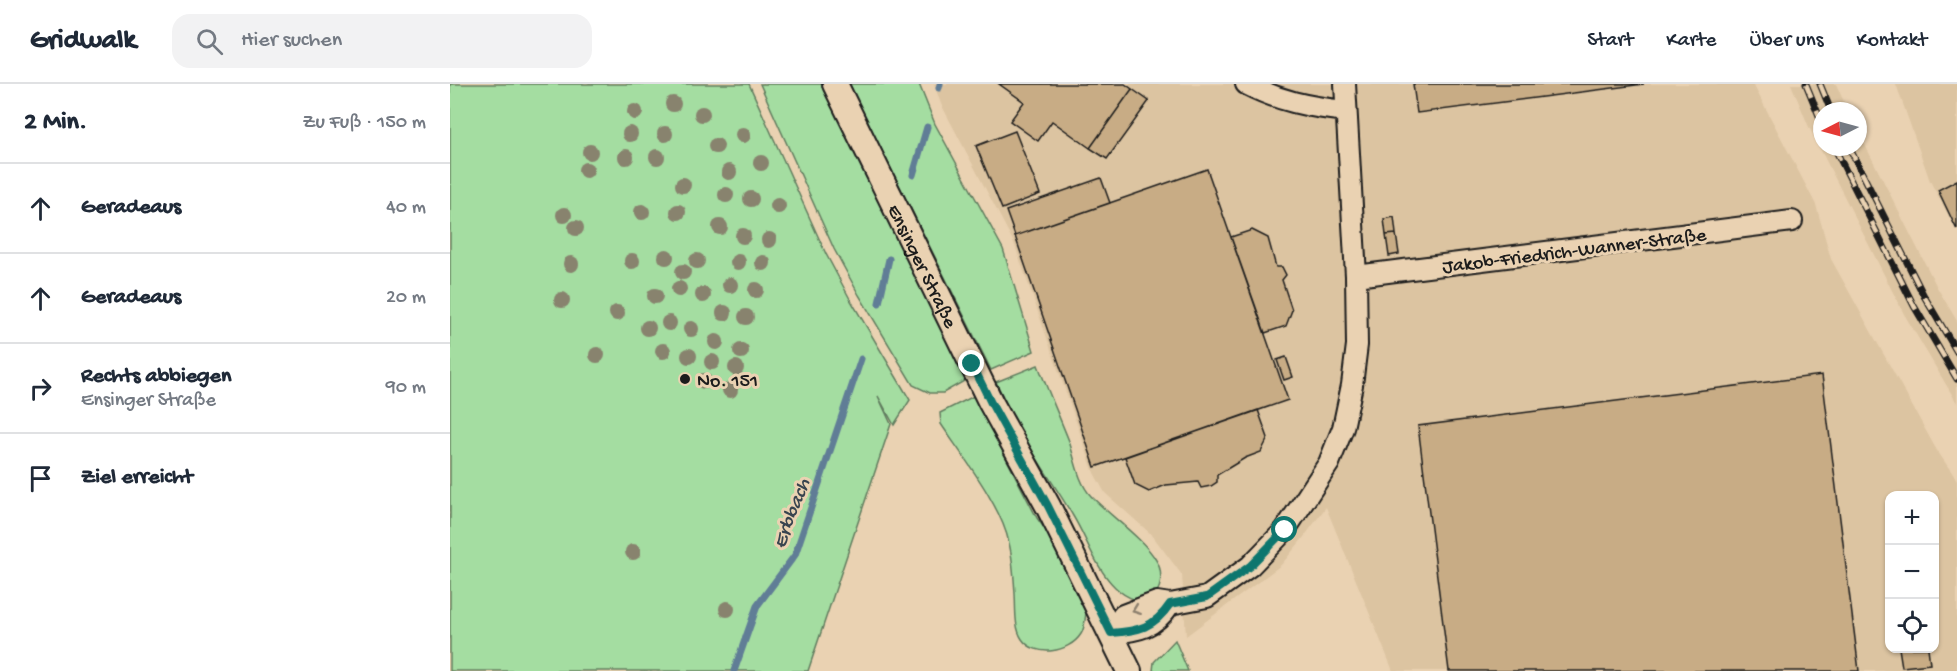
<!DOCTYPE html>
<html lang="de">
<head>
<meta charset="utf-8">
<style>
  body { margin:0; font-family:"Gochi Hand",sans-serif; background:#f2f2f3; color:#1f2937 }
  .controls { position:absolute; right:18px; bottom:18px; display:grid; overflow:hidden; border-radius:12px; box-shadow:0 2px 4px #0004 }
  .controls button { width:54px; height:54px; display:grid; place-items:center; padding:0; border:0; border-bottom:2px solid #e0e1e3; background:#fff; color:#1f2937; font:30px sans-serif }
  .compass { position:absolute; left:1363px; top:18px; width:54px; height:54px; border-radius:50%; background:#fff; box-shadow:0 2px 4px #0004; rotate:264deg }
  .stop { position:absolute; width:18px; height:18px; margin:-14px; border:4px solid #0f766e; border-radius:50%; background:#fff }
  .stop.end { background:#0f766e; border-color:#fff; box-shadow:0 2px 6px #0008 }
  .list { margin:0; padding:0; list-style:none }
  h2 { display:flex; justify-content:space-between; align-items:center; height:78px; margin:0; padding:0 24px; font-size:26px }
  h2 small { font-size:20px; font-weight:400; color:#747a83 }
  .list li { display:grid; grid-template-columns:39px 1fr auto; gap:18px; align-items:center; box-sizing:border-box; height:90px; padding:0 24px; border-top:2px solid #e0e1e3 }
  .list b { display:block; font-size:22px; white-space:nowrap }
  .list p { margin:0; font-size:20px; white-space:nowrap; color:#747a83 }
  .list em { font-size:20px; font-style:normal; color:#747a83 }
  .icon { flex:none; width:33px; height:33px; fill:none; stroke:currentColor; stroke-width:2; stroke-linecap:round; stroke-linejoin:round }
  .map { position:relative; flex:none; width:1507px; height:587px; overflow:hidden }
  header { display:flex; align-items:center; gap:36px; box-sizing:border-box; height:84px; padding:0 30px; background:#fff; border-bottom:2px solid #e0e1e3 }
  header strong { font-size:28px }
  nav { display:flex; gap:33px; margin-inline-start:auto; font-size:21px }
  .search { width:420px; height:54px; background:#f2f2f3; display:flex; align-items:center; gap:15px; box-sizing:border-box; padding:0 21px; border-radius:18px; color:#747a83; font-size:22px }
  main { display:flex }
  aside { flex:1; background:#fff }
  .map>svg:first-child { display:block }
</style>
</head>
<body>
<header>
<strong>Gridwalk</strong>
<div class="search"><svg class="icon" aria-label="search" viewBox="0 0 24 24"><circle cx="10" cy="10" r="6"/><path d="M15 15l6 6"/></svg>Hier suchen</div>
<nav><a>Start</a><a>Karte</a><a>Über uns</a><a>Kontakt</a></nav>
</header>
<main>
<aside>
<h2>2 Min.<small>Zu Fuß · 150 m</small></h2>
<ul class="list">
<li><svg class="icon" aria-label="ahead" viewBox="0 0 24 24"><path d="M12 20V5M6 11l6-6 6 6"/></svg><div><b>Geradeaus</b></div><em>40 m</em></li>
<li><svg class="icon" aria-label="ahead" viewBox="0 0 24 24"><path d="M12 20V5M6 11l6-6 6 6"/></svg><div><b>Geradeaus</b></div><em>20 m</em></li>
<li><svg class="icon" aria-label="right" viewBox="0 0 24 24"><path d="M7 20v-9h11M14 6l5 5-5 5"/></svg><div><b>Rechts abbiegen</b><p>Ensinger Straße</p></div><em>90 m</em></li>
<li><svg class="icon" aria-label="arrive" viewBox="0 0 24 24"><path d="M6 21V4h12l-3 4 3 4H6"/></svg><div><b>Ziel erreicht</b></div></li>
</ul>
</aside>
<div class="map">
<svg width="1507" height="587" viewBox="0 0 1507 587">
  <rect width="100%" height="100%" fill="#ead2b2"/>
  <filter id="ink" filterUnits="userSpaceOnUse"><feTurbulence type="fractalNoise" baseFrequency=".0167" numOctaves="2"/><feDisplacementMap in="SourceGraphic" scale="12" xChannelSelector="R" yChannelSelector="G"/><feConvolveMatrix kernelMatrix="1 2 1 2 8 2 1 2 1" color-interpolation-filters="sRGB"/></filter>
  <g filter="url(#ink)">
    <path fill="#dcc4a1" fill-rule="evenodd" d="M484 0H1303L1366 121 1381 175 1486 365 1507 396V587H943L876 423 854 453 831 481 736 552 732 491 702 451 655 409 644 389 564 159 491 20ZM1440 412H1484V564H1440Z
      M1341 0H1386L1398 27H1372V63H1408V47L1488 205 1507 237V319L1454 230 1359 43Z
      M1446 0H1507V147L1480 97Z"/>
    <path fill="#a4dda1" stroke="#607c5e" stroke-width="1.5" d="M0 0H299L376 170 400 215 460 316 444 341 428 312 441 340 358 587H0Z
      M310 0H372L516 296 493 309H480L463 301 409 211 384 165Z
      M399 0H469L485 40 553 165 584 267 541 286Z
      M588 281C598 307 609 332 619 357 625 375 628 398 641 412 660 432 693 454 706 476 712 485 713 502 705 510 692 522 676 514 665 503 646 485 637 455 623 432 605 401 583 371 566 339 559 326 553 312 546 298Z
      M524 312 587 434 597 448 636 528C635 535 635 544 631 550 619 569 585 574 572 555 564 543 566 524 565 510 564 493 563 475 559 459 551 421 513 373 491 340L490 329Z
      M725 556 738 587H703L704 578Z"/>
    <g fill="none" stroke-linecap="round" stroke-linejoin="round">
      <path stroke="#607d96" stroke-width="7" d="M489 4 490 0
        M463 91 477 43
        M429 219 439 175
        M284 587 307 522 345 471 411 275"/>
    </g>
    <path fill="#c8ac85" stroke="#1c1c1c" stroke-width="1.5" d="M549 0H675L682 5 640 64 602 37 588 57 560 37 574 18Z
      M963 0H1194L967 29Z
      M682 5 699 17 657 75 640 64Z
      M565 47 590 110 552 125 526 62Z
      M757 85 838 316 645 383 565 152Z
      M651 94 660 119 565 152 556 127Z
      M1507 96V146L1488 106Z
      M944 133 946 150 936 151 934 135Z
      M802 146 818 154 826 183H832L836 191 832 196 842 226 836 242 815 249 781 153Z
      M946 150 949 170 939 172 936 151Z
      M836 273 843 293 834 296 827 276Z
      M1372 291 1409 587H999L968 342Z
      M808 326 818 354 811 368 795 374 767 391V398L761 402 751 404 748 398 716 401 699 408 685 401 675 373Z
      M1449 564H1478L1480 580 1452 583Z"/>
    <g fill="none" stroke-linecap="round" stroke-linejoin="round">
      <g stroke="#1c1c1c" stroke-width="24">
        <path id="minor" d="M796 0C829 17 859 23 896 27
          M906 192 1342 137
          M661 549 673 531 707 518 720 520 757 513 800 482 835 446 879 379 893 344 902 301 907 261 906 192 895 0
          M661 549C688 547 704 544 720 520"/>
      </g>
      <g stroke="#1c1c1c" stroke-width="28">
        <g id="tertiary">
          <path id="s1" d="M385 0 541 319 598 422 679 587"/>
        </g>
      </g>
      <use href="#minor" stroke="#ead2b2" stroke-width="20"/>
      <use href="#tertiary" stroke="#ead2b2" stroke-width="24"/>
      <g stroke="#1c1c1c" stroke-width="7">
        <path id="rail" d="M1356 0 1372 39
          M1370 0 1381 27
          M1384 63 1464 222 1507 295
          M1399 63 1474 212 1507 268"/>
      </g>
      <use href="#rail" stroke="#ead2b2" stroke-width="4.5" stroke-dasharray="14" stroke-linecap="butt"/>
    </g>
    <g fill="#88836e">
      <circle cx="223" cy="20" r="8"/>
      <circle cx="185" cy="28" r="8"/>
      <circle cx="252" cy="30" r="8"/>
      <circle cx="180" cy="50" r="8"/>
      <circle cx="215" cy="50" r="8"/>
      <circle cx="293" cy="51" r="8"/>
      <circle cx="266" cy="62" r="8"/>
      <circle cx="140" cy="68" r="8"/>
      <circle cx="176" cy="73" r="8"/>
      <circle cx="207" cy="73" r="8"/>
      <circle cx="311" cy="79" r="8"/>
      <circle cx="136" cy="86" r="8"/>
      <circle cx="279" cy="88" r="8"/>
      <circle cx="233" cy="101" r="8"/>
      <circle cx="276" cy="111" r="8"/>
      <circle cx="301" cy="115" r="8"/>
      <circle cx="328" cy="122" r="8"/>
      <circle cx="192" cy="128" r="8"/>
      <circle cx="228" cy="128" r="8"/>
      <circle cx="114" cy="131" r="8"/>
      <circle cx="270" cy="143" r="8"/>
      <circle cx="126" cy="144" r="8"/>
      <circle cx="293" cy="152" r="8"/>
      <circle cx="319" cy="156" r="8"/>
      <circle cx="216" cy="173" r="8"/>
      <circle cx="182" cy="177" r="8"/>
      <circle cx="247" cy="177" r="8"/>
      <circle cx="288" cy="178" r="8"/>
      <circle cx="313" cy="179" r="8"/>
      <circle cx="121" cy="180" r="8"/>
      <circle cx="233" cy="188" r="8"/>
      <circle cx="280" cy="201" r="8"/>
      <circle cx="229" cy="205" r="8"/>
      <circle cx="306" cy="206" r="8"/>
      <circle cx="253" cy="211" r="8"/>
      <circle cx="205" cy="212" r="8"/>
      <circle cx="112" cy="216" r="8"/>
      <circle cx="167" cy="229" r="8"/>
      <circle cx="274" cy="229" r="8"/>
      <circle cx="296" cy="233" r="8"/>
      <circle cx="219" cy="239" r="8"/>
      <circle cx="198" cy="244" r="8"/>
      <circle cx="241" cy="245" r="8"/>
      <circle cx="266" cy="258" r="8"/>
      <circle cx="213" cy="267" r="8"/>
      <circle cx="291" cy="267" r="8"/>
      <circle cx="147" cy="271" r="8"/>
      <circle cx="239" cy="272" r="8"/>
      <circle cx="262" cy="278" r="8"/>
      <circle cx="286" cy="284" r="8"/>
      <circle cx="254" cy="297" r="8"/>
      <circle cx="280" cy="306" r="8"/>
      <circle cx="183" cy="468" r="8"/>
      <circle cx="277" cy="525" r="8"/>
    </g>
    <defs><path id="oneway-chevron" d="M-2-3.5L2.5 0L-2 3.5" fill="none" stroke-width="1.6" stroke-linecap="round" stroke-linejoin="round" transform="scale(1.5)"/></defs>
    <use stroke="#8d806e" href="#oneway-chevron" transform="translate(686 526) rotate(159)"/>
  </g>
  <g fill="none" stroke-linecap="round" stroke-linejoin="round" filter="url(#ink)">
    <path stroke="#0f766e" stroke-width="8" d="M522 280 541 319 598 422 661 549C688 547 704 544 720 520L757 513 800 482 835 446"/>
  </g>
  <circle fill="#1c1c1c" stroke="#ead2b2" stroke-width="2" cx="235" cy="295" r="6"/>
  <g text-anchor="middle" stroke-width="6" stroke-linejoin="round" paint-order="stroke">
    <g font-size="20" fill="#1c1c1c" stroke="#ead2b2">
      <text transform="translate(1124 165) rotate(-7)" y="7">Jakob-Friedrich-Wanner-Straße</text>
      <text dy="7" stroke="none"><textPath href="#s1" startOffset="202">Ensinger Straße</textPath></text>
    </g>
    <g font-size="20" fill="#1c1c1c" stroke="#ead2b2" text-anchor="start">
      <text x="247" y="302">No. 151</text>
    </g>
    <g font-size="21" font-style="italic" fill="#38444f" stroke="#ead2b2">
      <text transform="translate(340 429) rotate(-69)" y="7">Erbbach</text>
    </g>
  </g>
</svg>
<div class="controls">
<button>+</button>
<button>−</button>
<button><svg class="icon" aria-label="locate" viewBox="0 0 24 24"><circle cx="12" cy="12" r="6"/><path d="M12 2v4M12 18v4M2 12h4M18 12h4"/></svg></button>
</div>
<svg class="compass" viewBox="-18 -18 36 36"><path d="M0-13l5 13h-10z" fill="#e53935"/><path d="M0 13l5-13h-10z" fill="#747a83"/></svg>
<div class="stop" style="left:835px;top:446px"></div>
<div class="stop end" style="left:522px;top:280px"></div>
</div>
</main>
</body>
</html>
